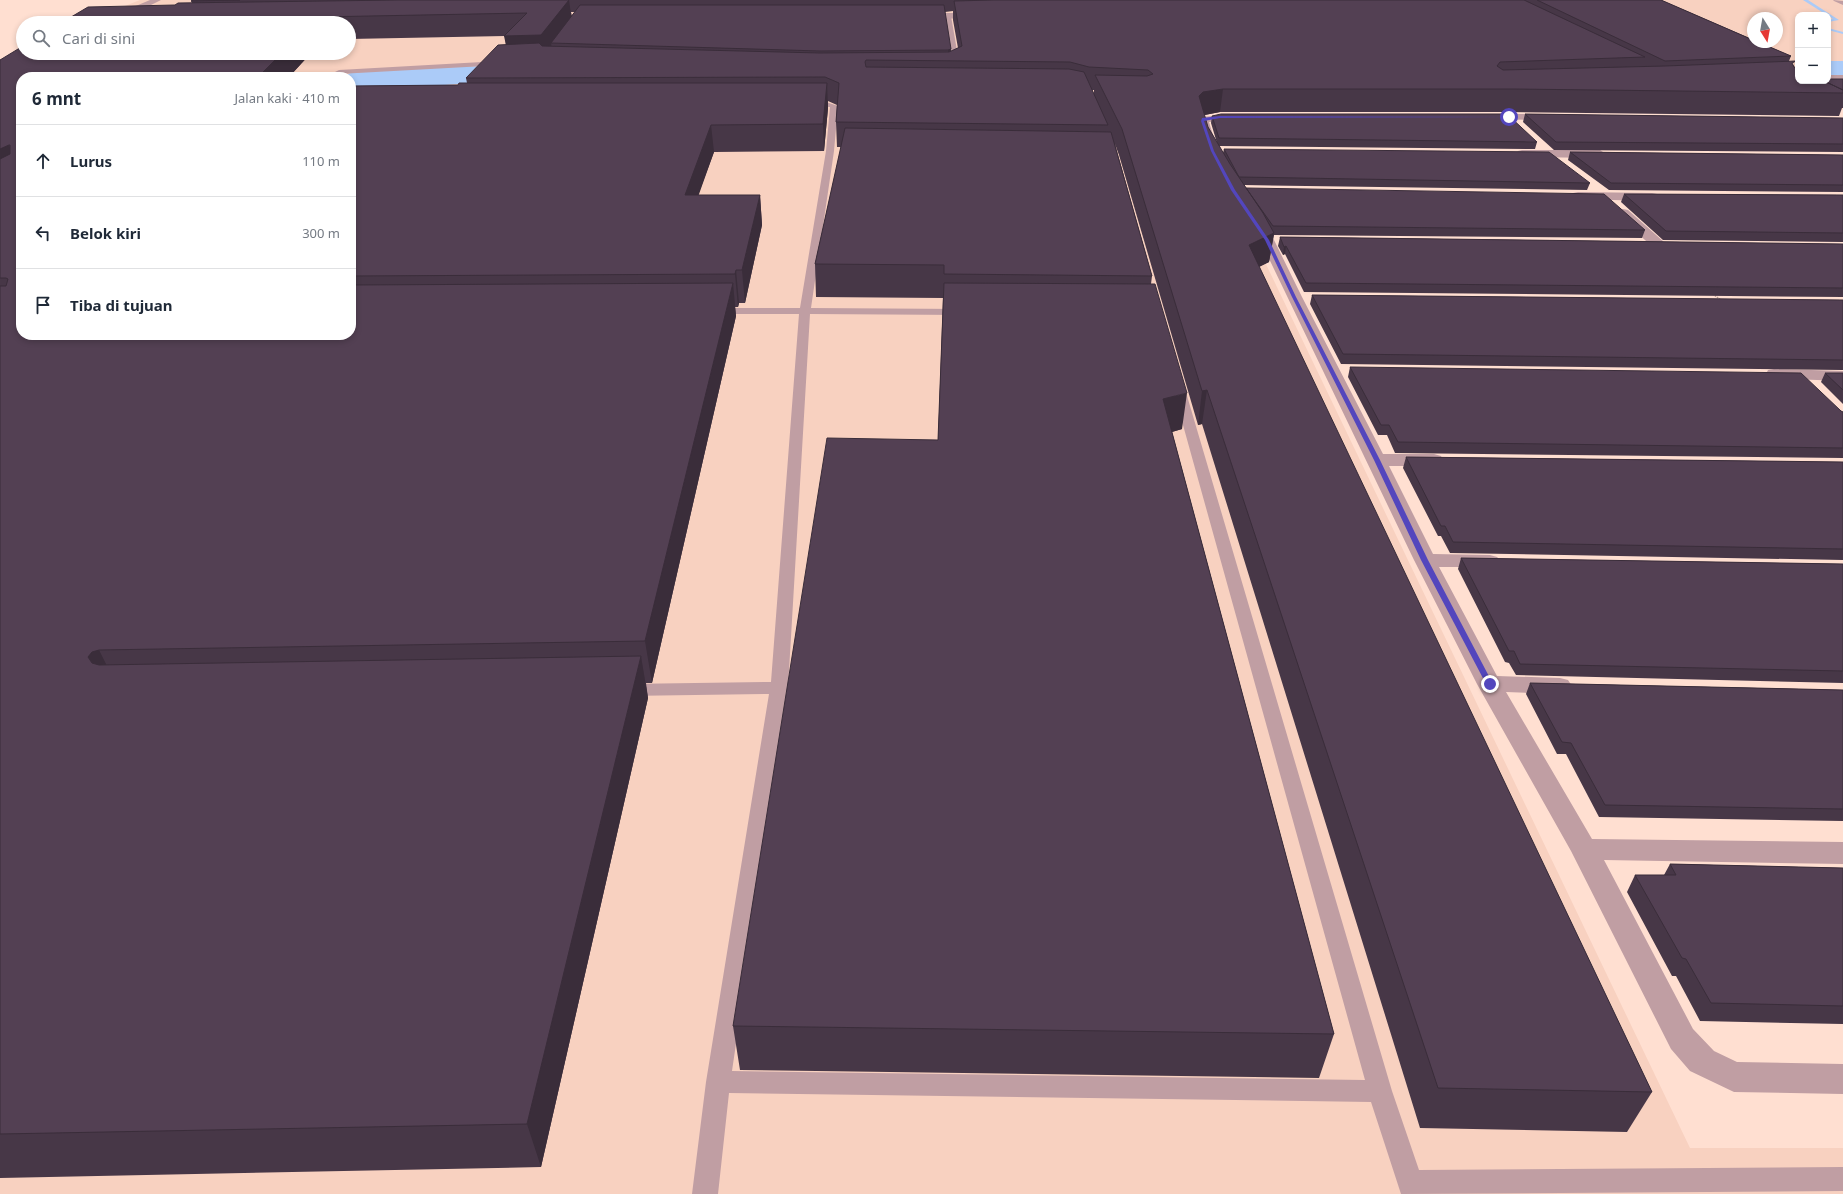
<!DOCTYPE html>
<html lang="id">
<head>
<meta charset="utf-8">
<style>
  body { margin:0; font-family:"Noto Sans",sans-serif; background:#f2f2f3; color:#1f2937 }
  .controls { position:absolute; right:12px; top:12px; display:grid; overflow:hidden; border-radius:8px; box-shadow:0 2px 6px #0003 }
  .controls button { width:36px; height:36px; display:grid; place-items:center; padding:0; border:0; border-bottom:1px solid #e0e1e3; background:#fff; color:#1f2937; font:20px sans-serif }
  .compass { position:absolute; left:1747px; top:12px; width:36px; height:36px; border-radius:50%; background:#fff; box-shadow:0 2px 6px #0003; rotate:169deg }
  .stop { position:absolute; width:12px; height:12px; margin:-9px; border:3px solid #5346bd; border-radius:50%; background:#fff }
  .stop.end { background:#5346bd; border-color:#fff; box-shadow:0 1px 4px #0008 }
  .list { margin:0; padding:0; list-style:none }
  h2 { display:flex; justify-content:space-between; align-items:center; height:52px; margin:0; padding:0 16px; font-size:17px }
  h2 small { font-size:13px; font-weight:400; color:#747a83 }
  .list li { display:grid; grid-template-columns:26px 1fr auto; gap:12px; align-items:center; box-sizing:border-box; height:72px; padding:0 16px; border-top:1px solid #e0e1e3 }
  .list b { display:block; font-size:15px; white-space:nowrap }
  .list em { font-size:13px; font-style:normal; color:#747a83 }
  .icon { flex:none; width:22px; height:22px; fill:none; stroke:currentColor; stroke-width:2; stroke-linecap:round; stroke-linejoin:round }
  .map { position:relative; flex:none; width:1843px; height:1194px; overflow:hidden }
  .search { position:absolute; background:#fff; box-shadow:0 2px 6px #0003; left:16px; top:16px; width:340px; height:44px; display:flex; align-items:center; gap:10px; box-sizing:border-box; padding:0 14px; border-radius:22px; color:#747a83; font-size:15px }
  .panel { position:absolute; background:#fff; box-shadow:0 2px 6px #0003; left:16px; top:72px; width:340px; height:268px; border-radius:16px }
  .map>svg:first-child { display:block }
</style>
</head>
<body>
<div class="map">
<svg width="1843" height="1194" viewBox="0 0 1843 1194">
  <rect width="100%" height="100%" fill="#ffdfd1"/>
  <path fill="#f8d1c0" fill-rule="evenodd" d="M140 0H1843V72H1828V15H1798V73L1181 87 1690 1148H1843V1194H0V72L25 53H349V23L100 16ZM1753 18H1777V42H1753ZM21 77H351V335H21Z"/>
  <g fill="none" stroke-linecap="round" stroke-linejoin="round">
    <path fill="#abcbf8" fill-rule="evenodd" d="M1803 0H1808L1839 20 1828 22V20L1833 19Z
      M1828 28 1843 32V34L1828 30Z"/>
    <path fill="#abcbf8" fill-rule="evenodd" d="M1828 61H1843V79H1828Z
      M510 65H563L574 67 579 74 574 81 563 83 457 84 351 93V77H339L351 73 404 69Z"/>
    <path stroke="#b29a8f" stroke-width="1.5" stroke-dasharray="1.5 1" stroke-linecap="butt" d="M1713 294 1722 301"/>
    <path fill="#c09ea3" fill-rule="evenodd" d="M1833 0 1843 1V5L1834 1Z
      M948 14 951 16 960 68 953 72 949 70 952 67 945 16Z
      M500 61 504 63 503 65 339 74 335 72 339 70Z
      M804 102H826L838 106 834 151 811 308 964 309 970 312 964 315 810 314 788 688 732 1071 1365 1080 1173 389 1175 386H1183L1185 389 1392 1091 1419 1170 1843 1167V1191L1401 1194 1371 1102 729 1093 718 1194H692L706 1082 769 694 626 696 620 694 617 690 620 686 626 684 771 682 799 314H715L709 311 715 308H800L826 151 830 107 807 106H804Z"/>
    <path fill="#c09ea3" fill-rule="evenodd" d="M150 0H161L143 9 158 10V14H132L130 10 131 8Z
      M915 13H983L987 16 983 19 912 18 911 16Z
      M1828 75H1843V81H1828Z
      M1241 114 1247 117 1245 119 1209 122 1216 145 1210 149 1206 147 1197 121 1200 117Z
      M1480 114H1553L1559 117 1553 120 1476 119 1474 117Z
      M1522 150H1600L1606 154 1600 158 1518 157 1516 154 1518 151Z
      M1578 192 1652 193 1657 194 1658 197 1657 200 1652 201 1573 199 1572 196 1573 193Z
      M1623 209 1628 210 1664 242 1666 245 1664 248H1654L1618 216 1616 213 1618 210Z
      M1255 219 1260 220 1274 240 1302 297 1383 454H1434L1441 456 1443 460 1441 464 1434 466H1389L1433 554 1490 555 1497 557 1501 561 1497 565 1490 567H1439L1497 676 1560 678 1568 680 1572 686 1568 692 1560 694 1506 692 1592 839 1843 842V864L1604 860 1693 1029 1714 1051 1737 1062 1843 1064V1094L1734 1092 1690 1071 1671 1049 1571 851 1477 684 1414 560 1260 240 1248 223 1250 220Z
      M1774 369 1843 371V381L1768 378 1766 374 1768 370Z"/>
  </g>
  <path fill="#473747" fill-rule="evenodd" d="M193 0H1661L1791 56 1789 61 1794 66 1798 81 1843 79V108H1842L1839 116 1509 112H1220L1204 115 1208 127 1217 143 1211 123 1212 116 1537 142 1535 149 1219 146 1223 153 1224 149 1590 183 1587 190 1244 185 1246 188 1645 230 1642 238 1274 235 1269 262 1259 267 1652 1092 1627 1132 1420 1128 1202 424 1198 425 1119 155 1115 144 1152 276 1151 284 1182 429 1172 432 1334 1034 1319 1078 740 1070 733 1026 938 440 943 298 816 297 815 264 841 147H837L836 122 837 105 828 101V108L824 151 714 152 698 195H760L762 225 745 303H739L738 307H735L736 316 652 683H646L648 698 541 1167 0 1178V60L23 53H311L289 77H21L351 335V86L458 85 467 83 466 78 506 45 505 36 349 39V23H61L192 3 191 1ZM953 11V20L958 48 951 52 945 12ZM571 12H575L572 16ZM1092 90H1094V94Z
    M1525 114 1843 118V152L1554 150 1523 122Z
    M1570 152 1843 155V192L1609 190 1568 160Z
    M1624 194 1843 195V242L1663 240 1621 202Z
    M1280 237 1843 244V297L1304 292 1285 254 1283 255 1278 246Z
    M1312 295 1843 300V370L1341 364 1310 304Z
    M1350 367 1841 411 1843 412V458L1395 453 1387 435H1378L1348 377Z
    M1825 373H1843V404L1821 382Z
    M1406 457 1843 462V560L1450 553 1441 536H1438L1403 468Z
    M1461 558 1843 564V683L1516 675 1509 663 1505 662 1458 569Z
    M1530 683 1843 690V821L1599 817 1566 754H1557L1526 694Z
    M1670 864 1843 868V1024L1700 1021 1676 976H1672L1627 892 1635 875H1664Z"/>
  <path fill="#3a2d3a" d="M569 0 572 21 551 43 552 49 509 59 504 36Z
    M318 17 320 23H312Z
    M951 49 950 61H948V50Z
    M282 53H311L289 77H258Z
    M827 83 828 108 824 151 823 124Z
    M1223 89 1220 112 1200 116 1199 96 1203 92Z
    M711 125 714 152 688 225 685 195Z
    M9 145 20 173 0 183V149Z
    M760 195 762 225 745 303 742 270Z
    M1274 233 1269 262 1244 274 1249 245Z
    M1286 246 1285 254 1283 255 1284 247Z
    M736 270 739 303 738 307 735 274Z
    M733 283 736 316 652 683 645 641Z
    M1207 390 1202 424 1198 425 1202 391Z
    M1187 393 1182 429 1158 436 1163 399Z
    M99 650 120 692 113 694 88 657 92 652Z
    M641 656 648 698 541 1167 527 1124Z"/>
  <path fill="#534053" stroke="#3a2d3a" d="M193 0H240L191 1Z
    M397 0H569L541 35 504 36 527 13 318 17 312 23H61L88 7 175 5 178 3Z
    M993 0H1524L1645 57 1500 62 1497 66 1503 70 1665 66 1796 61 1792 63 1794 67 1798 69V81H1824L1843 90V93L1515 89H1223L1203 92 1199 96 1208 127 1230 164 1263 213 1274 233 1249 245 1652 1092 1438 1088 1207 390 1202 391 1122 129 1095 75 1147 76 1153 74 1148 70 1089 67 1070 62 866 60 865 62 866 67 1069 69 1084 72 1108 125 836 122 839 83 825 77 466 78 498 45 539 43 542 46 820 53 949 52 962 46 954 1Z
    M1537 0H1661L1753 40V42H1758L1791 56 1665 61Z
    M580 5H944L951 49 948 50 820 51 551 43Z
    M23 46V53H282L258 77H21V335H351V285L733 283 645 641 99 650 92 652 88 657 92 663 99 665 641 656 527 1124 0 1134V286H6L8 279 6 278H0V159L10 154V145H9L0 149V60Z
    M1828 79H1843V90L1824 81H1828Z
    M459 83H827L823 124 711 125 685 195H760L742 270H736L735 274 351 276V86L458 85Z
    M1221 114H1507L1537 142 1219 138 1212 116Z
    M1525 114 1843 118V144L1556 142Z
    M845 128 1111 132 1152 276 944 274V265L815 264Z
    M1224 149 1549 152 1590 183 1239 177Z
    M1570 152 1843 155V185L1611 183Z
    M1246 188 1604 194 1645 230 1273 226Z
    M1624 194 1843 195V233L1666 231Z
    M1280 237 1843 244V288L1306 283 1286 246 1284 247Z
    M944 283 1155 284 1187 393 1163 399 1334 1034 733 1026 827 438 938 440Z
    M1312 295 1843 300V360L1343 354Z
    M1350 367 1801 373 1841 411 1843 412V448L1398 442 1389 425H1381Z
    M1825 373H1843V390Z
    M1406 457 1843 462V549L1453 542 1445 526H1441Z
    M1461 558 1843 564V671L1520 664 1514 651H1509Z
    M1530 683 1843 690V809L1605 805 1571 743 1562 742Z
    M1670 864 1843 868V1006L1711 1003 1686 959 1682 958 1635 875H1676Z"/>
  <path fill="#5346bd" d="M1220 116 1511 117 1220 118 1204 121 1214 151 1235 190 1269 240 1296 297 1380 460 1428 560 1493 684 1492 686H1490L1486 684 1421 560 1374 460 1292 297 1265 240 1231 190 1211 151 1201 121 1202 118Z"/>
</svg>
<div class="controls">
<button>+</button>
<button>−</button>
</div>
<svg class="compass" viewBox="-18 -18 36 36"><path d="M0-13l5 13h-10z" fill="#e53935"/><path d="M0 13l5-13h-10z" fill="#747a83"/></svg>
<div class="stop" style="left:1509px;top:117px"></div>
<div class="stop end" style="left:1490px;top:684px"></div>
<div class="search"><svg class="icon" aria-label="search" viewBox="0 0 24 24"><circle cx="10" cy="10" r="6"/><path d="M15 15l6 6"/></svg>Cari di sini</div>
<section class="panel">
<h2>6 mnt<small>Jalan kaki · 410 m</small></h2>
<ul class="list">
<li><svg class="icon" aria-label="ahead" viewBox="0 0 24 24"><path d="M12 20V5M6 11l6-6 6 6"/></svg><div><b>Lurus</b></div><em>110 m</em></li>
<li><svg class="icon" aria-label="left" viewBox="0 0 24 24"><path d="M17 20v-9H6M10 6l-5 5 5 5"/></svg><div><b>Belok kiri</b></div><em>300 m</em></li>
<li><svg class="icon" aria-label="arrive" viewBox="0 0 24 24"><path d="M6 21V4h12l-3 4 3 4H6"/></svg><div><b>Tiba di tujuan</b></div></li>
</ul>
</section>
</div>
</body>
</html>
